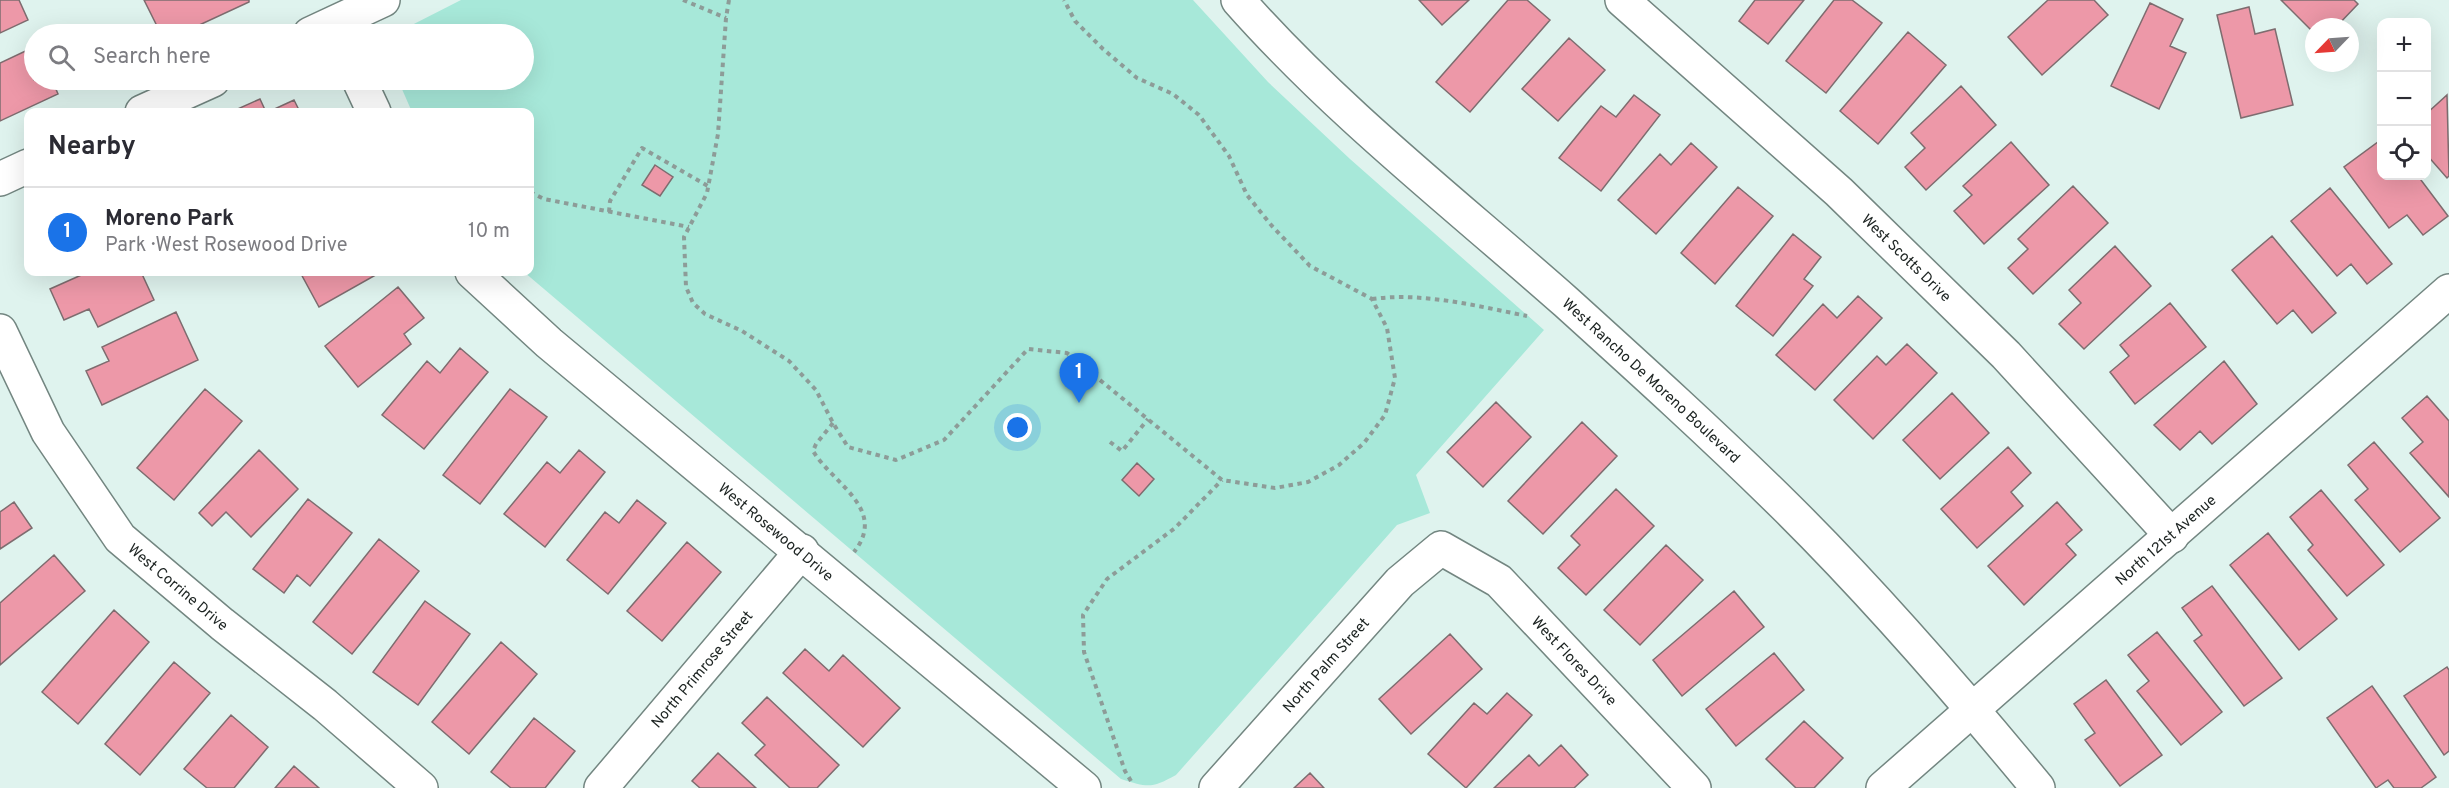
<!DOCTYPE html>
<html lang="en">
<head>
<meta charset="utf-8">
<style>
  body { margin:0; font-family:Overpass,sans-serif; background:#f2f2f3; color:#2b2b33 }
  .controls { position:absolute; right:18px; top:18px; display:grid; overflow:hidden; border-radius:12px; box-shadow:0 6px 24px #0002 }
  .controls button { width:54px; height:54px; display:grid; place-items:center; padding:0; border:0; border-bottom:2px solid #e1e1e2; background:#fff; color:#2b2b33; font:30px sans-serif }
  .compass { position:absolute; left:2305px; top:18px; width:54px; height:54px; border-radius:50%; background:#fff; box-shadow:0 6px 24px #0002; rotate:245deg }
  .you { position:absolute; left:1018px; top:428px; width:21px; height:21px; margin:-15px; border:4px solid #fff; border-radius:50%; background:#1a73e8; box-shadow:0 0 0 9px #1a73e833 }
  .badge { display:grid; place-items:center; width:39px; height:39px; border-radius:50%; background:#1a73e8; color:#fff; font-size:20px; font-weight:700 }
  .pin { position:absolute; translate:-50% -50px; filter:drop-shadow(0 2px 3px #0008) }
  .pin::after { content:''; position:absolute; top:32px; width:21px; height:18px; background:inherit; clip-path:polygon(0 0,100% 0,50% 100%) }
  .list { margin:0; padding:0; list-style:none }
  h2 { display:flex; justify-content:space-between; align-items:center; height:78px; margin:0; padding:0 24px; font-size:26px }
  h2 small { font-size:20px; font-weight:400; color:#7c7c81 }
  .list li { display:grid; grid-template-columns:39px 1fr auto; gap:18px; align-items:center; box-sizing:border-box; height:90px; padding:0 24px; border-top:2px solid #e1e1e2 }
  .list b { display:block; font-size:22px; white-space:nowrap }
  .list p { margin:0; font-size:20px; white-space:nowrap; color:#7c7c81 }
  .list em { font-size:20px; font-style:normal; color:#7c7c81 }
  .icon { flex:none; width:33px; height:33px; fill:none; stroke:currentColor; stroke-width:2; stroke-linecap:round; stroke-linejoin:round }
  .map { position:relative; flex:none; width:2449px; height:788px; overflow:hidden }
  .search { position:absolute; background:#fff; box-shadow:0 6px 24px #0002; left:24px; top:24px; width:510px; height:66px; display:flex; align-items:center; gap:15px; box-sizing:border-box; padding:0 21px; border-radius:33px; color:#7c7c81; font-size:22px }
  .panel { position:absolute; background:#fff; box-shadow:0 6px 24px #0002; left:24px; top:108px; width:510px; height:168px; border-radius:12px }
  .map>svg:first-child { display:block }
</style>
</head>
<body>
<div class="map">
<svg width="2449" height="788" viewBox="0 0 2449 788">
  <rect width="100%" height="100%" fill="#dff3ee"/>
  <path fill="#a7e8d9" d="M461 0H1193L1268 82 1350 159 1544 330 1416 475 1430 513 1397 525 1176 775C1152 788 1149 788 1121 779L524 272H530V112H412L398 80H524V34H399L404 29Z"/>
  <path fill="#ed98a8" stroke="#7e6c6f" stroke-width="1.5" d="M0 0H19L28 20 0 33Z
    M144 0H249V2L180 34H161Z
    M1419 0H1469L1442 25Z
    M1508 0H1527L1550 20 1470 112 1436 82Z
    M1755 0H1804L1768 44 1739 21Z
    M1834 0H1852L1882 23 1826 93 1786 61Z
    M2048 0H2094L2108 15 2042 75 2008 37Z
    M2281 0H2354L2358 4 2336 27H2314V33Z
    M2150 3 2183 19 2170 46 2186 53 2159 109 2111 86Z
    M2249 7 2255 34 2275 29 2293 105 2241 118 2217 15Z
    M1908 32 1946 65 1878 144 1840 111Z
    M1569 38 1605 70 1558 121 1522 89Z
    M34 47V80H52L58 94 0 121V63Z
    M1961 86 1996 125 1926 190 1905 167 1925 148 1911 133Z
    M1634 95 1660 115 1601 191 1559 158 1601 106 1616 117Z
    M2447 95 2449 176 2447 178 2426 154V114Z
    M260 99 266 112H231Z
    M294 100 300 112H268Z
    M2382 139V176H2418L2448 216 2423 235 2407 215 2389 228 2344 167Z
    M2011 142 2049 185 1984 244 1954 211 1972 195 1963 186Z
    M1691 143 1717 167 1656 234 1618 200 1660 154 1671 165Z
    M655 165 673 177 660 196 642 185Z
    M2073 186 2108 223 2033 294 2008 268 2028 249 2018 239Z
    M1738 187 1773 216 1715 284 1681 253Z
    M2330 188 2392 264 2367 284 2351 264 2337 276 2291 221Z
    M1793 234 1821 257 1804 279 1813 286 1773 336 1736 306Z
    M2272 236 2336 313 2312 333 2293 310 2277 324 2232 270Z
    M2115 246 2151 286 2084 349 2059 324 2081 303 2069 290Z
    M88 272H141L154 300 98 327 89 309 64 320 50 289Z
    M300 272H381L319 307Z
    M398 287 424 318 404 334 411 344 358 387 325 346Z
    M1858 296 1882 318 1815 390 1776 355 1823 304 1837 318Z
    M2170 303 2206 347 2135 404 2110 372 2129 356 2120 345Z
    M176 312 198 360 102 405 86 371 109 361 102 347Z
    M1907 344 1937 373 1873 439 1834 400 1877 356 1886 365Z
    M460 348 488 372 424 449 382 415 427 361 440 373Z
    M2224 361 2257 404 2212 444 2200 431 2180 450 2154 425Z
    M205 389 242 421 174 500 137 468Z
    M510 389 547 417 480 504 443 475Z
    M1952 393 1989 433 1940 479 1903 440Z
    M2427 396 2449 421V497L2410 453 2423 442 2402 418Z
    M1496 402 1531 437 1483 487 1447 452Z
    M1582 422 1617 456 1543 534 1508 501Z
    M2374 442 2440 518 2400 552 2355 500 2368 489 2348 465Z
    M2008 447 2031 473 2011 492 2023 506 1977 548 1941 509Z
    M259 450 298 489 251 537 226 512 212 526 199 513Z
    M579 450 605 472 545 547 504 514 547 462 560 473Z
    M1137 463 1154 479 1139 496 1122 480Z
    M1616 489 1654 526 1586 595 1558 568 1580 545 1571 536Z
    M2321 490 2384 565 2347 596 2308 550 2313 545 2290 517Z
    M308 499 352 533 310 586 297 575 284 593 253 569Z
    M637 500 666 523 608 594 567 560 605 512 619 523Z
    M14 502 32 528 0 549V512Z
    M2057 502 2082 530 2066 544 2076 555 2024 605 1988 566Z
    M2268 533 2337 619 2299 650 2230 565Z
    M379 539 419 571 352 654 313 622Z
    M687 542 721 572 662 641 627 611Z
    M1666 545 1703 580 1640 645 1604 610Z
    M54 555 85 591 0 665V603Z
    M2212 586 2282 678 2244 706 2194 641 2202 635 2182 608Z
    M1734 591 1764 627 1682 696 1653 660Z
    M425 601 470 634 418 705 373 672Z
    M114 610 149 642 78 724 42 692Z
    M2157 632 2222 712 2181 745 2137 691 2149 681 2128 655Z
    M1450 634 1482 669 1411 734 1379 699Z
    M501 642 537 674 469 754 432 722Z
    M805 649 829 671 843 655 900 708 863 747 783 673Z
    M1774 653 1804 690 1736 746 1706 709Z
    M174 662 210 693 140 775 105 744Z
    M2447 667 2449 670V751L2444 755 2404 696Z
    M2106 680 2162 755 2120 786 2085 740 2095 733 2074 704Z
    M2372 686 2436 777 2421 788H2394L2388 780 2376 788 2327 718Z
    M1507 693 1532 715 1466 788 1428 754 1474 703 1487 714Z
    M767 697 839 765 817 788H790L755 755 765 745 742 723Z
    M231 715 268 747 234 788H207L184 769Z
    M534 718 575 751 545 788H511L491 772Z
    M1804 721 1843 758 1814 788H1796L1766 759Z
    M1561 745 1588 775 1574 788H1494L1529 755 1539 766Z
    M718 753 756 788H700L692 781Z
    M294 766 319 788H275Z
    M1310 773 1324 788H1294Z"/>
  <g fill="none" stroke-linecap="round" stroke-linejoin="round">
    <g stroke="#738681" stroke-width="36">
      <g id="minor">
        <path id="s1" d="M1238 0C1337 112 1454 203 1566 302 1640 369 1714 436 1785 506 1875 595 1958 691 2038 788"/>
        <path id="s2" d="M1622 0 1839 192 2006 355 2172 536"/>
        <path d="M310 34 383 0"/>
        <path d="M359 80 374 112"/>
        <path d="M142 112 213 80"/>
        <path d="M0 179 28 166"/>
        <path id="s3" d="M472 272 549 343 1084 788"/>
        <path id="s4" d="M0 331 48 432 120 538 222 624 325 705 421 788"/>
        <path id="s5" d="M601 788 802 551"/>
        <path id="s6" d="M1216 788 1400 582 1441 548 1499 581 1694 788"/>
        <path id="s7" d="M1883 788 2449 291"/>
      </g>
    </g>
    <path stroke="#8d9c98" stroke-width="4" stroke-dasharray="4.5 4.5" stroke-linecap="butt" d="M683 0 726 18
      M729 0 726 18 718 134 707 193 684 237 686 287 693 303 705 314 742 331 789 361 816 390 833 423 848 447 896 460 944 440 1028 349 1067 353 1222 480 1275 488 1308 482 1339 465 1364 443 1385 415 1395 378 1387 328 1372 299 1310 266 1272 226 1247 195 1229 156 1199 115 1173 94 1137 78 1103 49 1075 21 1064 0
      M530 192 544 199 689 227
      M609 212 610 201 642 148 708 186
      M1372 299C1423 292 1477 306 1527 316
      M833 423 816 444 813 451C833 484 888 509 854 552
      M1110 442 1122 451 1148 419
      M1131 781 1125 771 1084 652 1083 615 1107 579 1175 528 1222 480"/>
    <use href="#minor" stroke="#fff" stroke-width="33"/>
  </g>
  <g text-anchor="middle" stroke-width="5" stroke-linejoin="round" paint-order="stroke">
    <g font-size="15" fill="#1c2321" stroke="#dff3ee">
      <text dy="5" stroke="none"><textPath href="#s2" startOffset="384">West Scotts Drive</textPath></text>
      <text dy="5" stroke="none"><textPath href="#s1" startOffset="562">West Rancho De Moreno Boulevard</textPath></text>
      <text dy="5" stroke="none"><textPath href="#s3" startOffset="400">West Rosewood Drive</textPath></text>
      <text dy="5" stroke="none"><textPath href="#s7" startOffset="376">North 121st Avenue</textPath></text>
      <text dy="5" stroke="none"><textPath href="#s4" startOffset="316">West Corrine Drive</textPath></text>
      <text dy="5" stroke="none"><textPath href="#s6" startOffset="506">West Flores Drive</textPath></text>
      <text dy="5" stroke="none"><textPath href="#s6" startOffset="165">North Palm Street</textPath></text>
      <text dy="5" stroke="none"><textPath href="#s5" startOffset="156">North Primrose Street</textPath></text>
    </g>
  </g>
</svg>
<div class="controls">
<button>+</button>
<button>−</button>
<button><svg class="icon" aria-label="locate" viewBox="0 0 24 24"><circle cx="12" cy="12" r="6"/><path d="M12 2v4M12 18v4M2 12h4M18 12h4"/></svg></button>
</div>
<svg class="compass" viewBox="-18 -18 36 36"><path d="M0-13l5 13h-10z" fill="#e53935"/><path d="M0 13l5-13h-10z" fill="#7c7c81"/></svg>
<div class="you"></div>
<div class="pin badge" style="left:1079px;top:403px">1</div>
<div class="search"><svg class="icon" aria-label="search" viewBox="0 0 24 24"><circle cx="10" cy="10" r="6"/><path d="M15 15l6 6"/></svg>Search here</div>
<section class="panel">
<h2>Nearby<small></small></h2>
<ul class="list">
<li><span class="badge">1</span><div><b>Moreno Park</b><p>Park · West Rosewood Drive</p></div><em>10 m</em></li>
</ul>
</section>
</div>
</body>
</html>
